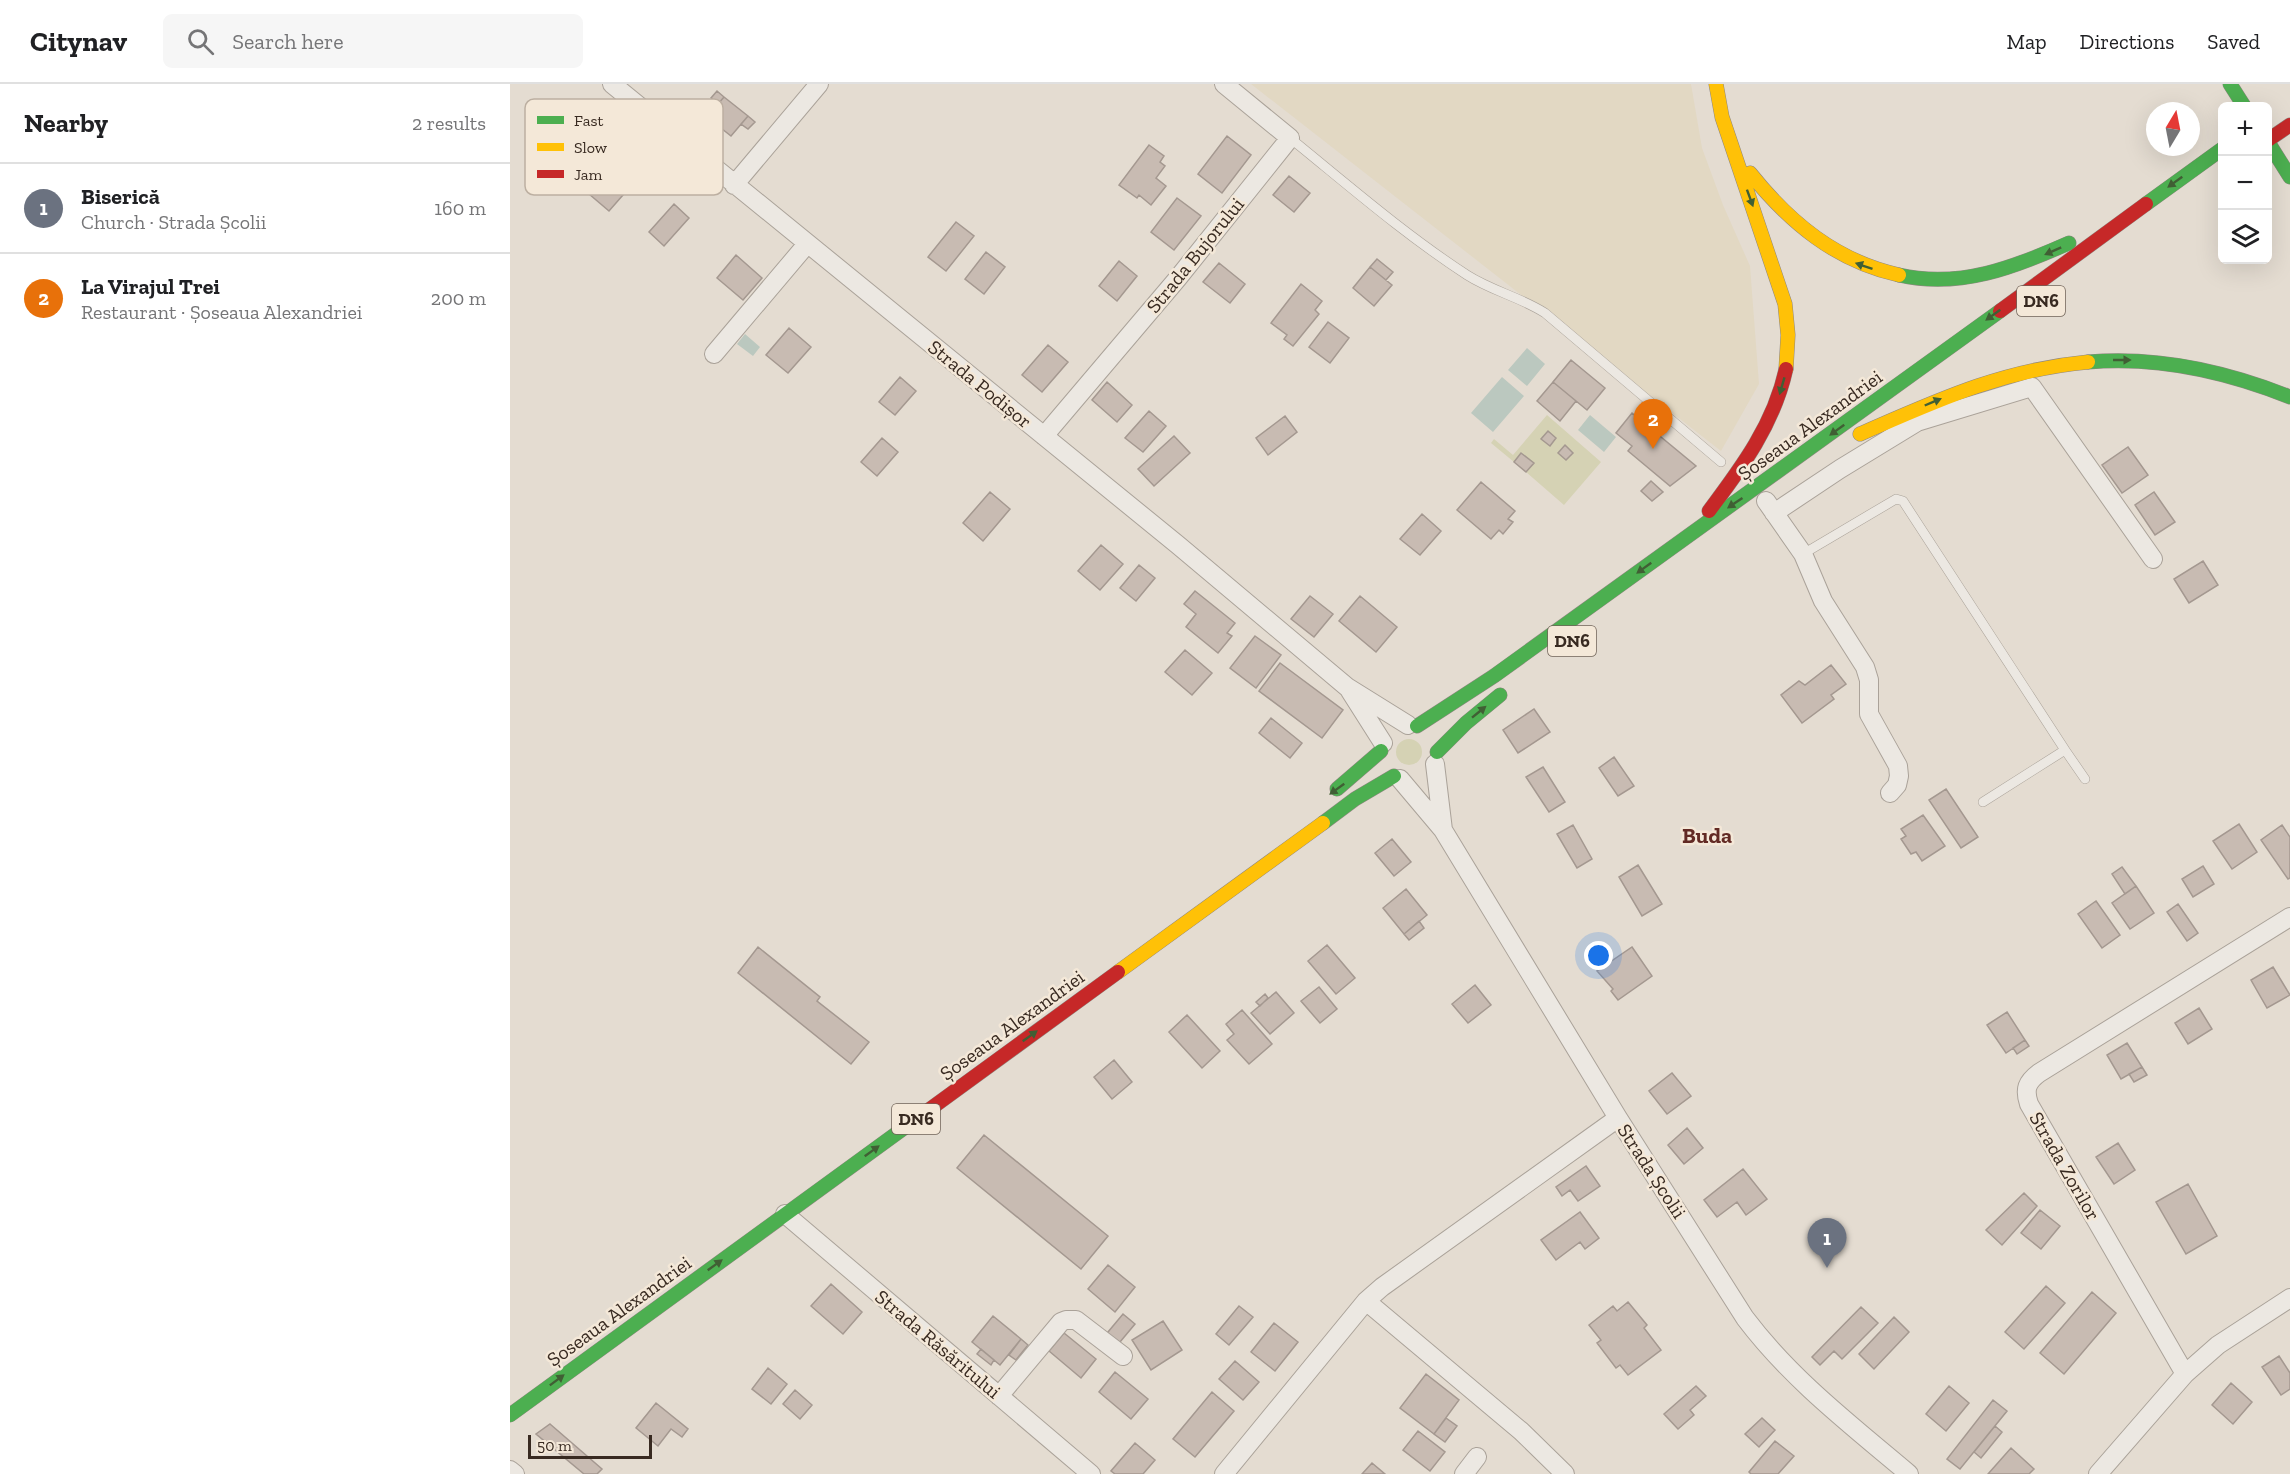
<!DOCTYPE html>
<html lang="en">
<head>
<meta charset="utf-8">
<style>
  body { margin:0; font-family:"Zilla Slab",serif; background:#f6f6f6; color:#202124 }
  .controls { position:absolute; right:18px; top:18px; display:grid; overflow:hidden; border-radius:9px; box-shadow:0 6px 24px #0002 }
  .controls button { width:54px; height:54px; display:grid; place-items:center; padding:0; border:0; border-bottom:2px solid #e0e0e0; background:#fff; color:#202124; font:30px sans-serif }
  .compass { position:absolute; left:1636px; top:18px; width:54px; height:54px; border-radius:50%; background:#fff; box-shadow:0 6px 24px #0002; rotate:10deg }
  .scale { position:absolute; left:18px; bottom:15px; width:124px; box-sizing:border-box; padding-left:6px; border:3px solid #382a21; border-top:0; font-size:16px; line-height:21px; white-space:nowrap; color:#382a21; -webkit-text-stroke:4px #f4e8d8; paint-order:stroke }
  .you { position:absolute; left:1089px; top:872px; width:21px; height:21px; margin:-15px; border:4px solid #fff; border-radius:50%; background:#1a73e8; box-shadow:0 0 0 9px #1a73e833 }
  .badge { display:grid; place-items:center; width:39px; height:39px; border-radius:50%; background:#7c3aed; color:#fff; font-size:20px; font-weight:700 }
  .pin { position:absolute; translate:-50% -50px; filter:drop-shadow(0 2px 3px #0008) }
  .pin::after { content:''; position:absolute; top:32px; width:21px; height:18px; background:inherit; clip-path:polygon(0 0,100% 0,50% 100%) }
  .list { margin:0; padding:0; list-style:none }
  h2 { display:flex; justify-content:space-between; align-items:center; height:78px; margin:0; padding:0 24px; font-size:26px }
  h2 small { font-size:20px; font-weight:400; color:#757577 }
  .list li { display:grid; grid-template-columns:39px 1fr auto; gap:18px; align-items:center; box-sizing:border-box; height:90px; padding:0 24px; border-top:2px solid #e0e0e0 }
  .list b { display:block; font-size:22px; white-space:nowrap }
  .list p { margin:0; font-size:20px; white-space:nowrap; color:#757577 }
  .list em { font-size:20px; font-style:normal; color:#757577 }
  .icon { flex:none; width:33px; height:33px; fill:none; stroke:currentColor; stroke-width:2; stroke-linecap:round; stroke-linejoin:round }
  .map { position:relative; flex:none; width:1780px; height:1390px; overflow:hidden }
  header { display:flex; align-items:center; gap:36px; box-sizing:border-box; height:84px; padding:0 30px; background:#fff; border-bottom:2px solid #e0e0e0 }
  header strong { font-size:28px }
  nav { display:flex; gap:33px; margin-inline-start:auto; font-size:21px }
  .search { width:420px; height:54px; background:#f6f6f6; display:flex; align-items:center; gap:15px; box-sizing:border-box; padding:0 21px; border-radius:9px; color:#757577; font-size:22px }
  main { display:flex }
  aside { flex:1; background:#fff }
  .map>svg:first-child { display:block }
</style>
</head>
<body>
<header>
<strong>Citynav</strong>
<div class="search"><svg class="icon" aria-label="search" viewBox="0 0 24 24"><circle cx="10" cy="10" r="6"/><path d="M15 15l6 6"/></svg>Search here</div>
<nav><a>Map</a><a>Directions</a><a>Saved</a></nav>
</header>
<main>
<aside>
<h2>Nearby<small>2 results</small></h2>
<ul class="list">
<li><span class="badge" style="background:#6b7280">1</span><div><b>Biserică</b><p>Church · Strada Școlii</p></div><em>160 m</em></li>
<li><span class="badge" style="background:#e8710a">2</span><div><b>La Virajul Trei</b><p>Restaurant · Șoseaua Alexandriei</p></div><em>200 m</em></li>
</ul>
</aside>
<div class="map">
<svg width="1780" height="1390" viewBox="0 0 1780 1390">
  <rect width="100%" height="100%" fill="#e4dcd1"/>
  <path fill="#e2d8c3" d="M741 0H1181L1192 64 1213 121 1240 182 1249 300 1211 367Z"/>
  <path fill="#d5d2b4" d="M1037 331 1091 378 1054 421 1016 388 1023 379 1011 369 1004 378 981 359 984 355 1003 371Z
    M886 668a13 13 0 1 1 26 0a13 13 0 1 1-26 0Z"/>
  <path fill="#bbc8bf" d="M235 250 250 263 243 272 227 260Z
    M1017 264 1035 280 1017 302 998 286Z
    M992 293 1014 312 983 348 961 329Z
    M1080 331 1106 353 1094 368 1068 346Z"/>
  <path fill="#c8bbb2" stroke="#a49890" stroke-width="1.5" d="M207 7 214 13 208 20 201 14Z
    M214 13 238 32 221 52 197 33Z
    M238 32 245 38 238 45 231 40Z
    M717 52 741 71 712 109 688 90Z
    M639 61 654 72 650 78 655 82 646 94 656 102 641 121 629 111 627 114 609 101Z
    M101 85 120 103 99 127 79 110Z
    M779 92 800 109 784 128 763 111Z
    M667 114 691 132 664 166 641 148Z
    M164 120 179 134 154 162 139 148Z
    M446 138 464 152 436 187 418 173Z
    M476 168 495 183 474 210 455 195Z
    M226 171 252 194 233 216 207 194Z
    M867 175 883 188 876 196 860 183Z
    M609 177 627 192 607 217 589 202Z
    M709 179 735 200 720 219 693 198Z
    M860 183 882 201 864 222 843 204Z
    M791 200 812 217 805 226 809 230 783 262 774 255 777 251 761 239Z
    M818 238 839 254 820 279 799 263Z
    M279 244 301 263 278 289 256 271Z
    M538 261 558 278 532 308 512 291Z
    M1061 276 1095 304 1077 326 1043 298Z
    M390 293 406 307 385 331 369 318Z
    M597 298 622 321 607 338 582 316Z
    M1043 298 1066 317 1050 337 1027 317Z
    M639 327 656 342 633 368 615 354Z
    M1122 329 1186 382 1160 402 1118 367 1122 362 1106 349Z
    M775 332 787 348 758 371 746 354Z
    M1038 347 1046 354 1040 362 1031 355Z
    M664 352 680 369 644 402 628 385Z
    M372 354 388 368 367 392 351 378Z
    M1055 361 1063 369 1056 376 1048 369Z
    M1618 363 1638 391 1612 409 1592 381Z
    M1011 369 1024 379 1016 388 1004 378Z
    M1141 397 1153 408 1142 417 1131 407Z
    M971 398 1005 427 998 435 1003 438 993 450 989 446 981 455 947 426Z
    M480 408 500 425 473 457 453 439Z
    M1644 408 1665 438 1645 451 1625 421Z
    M912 430 931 447 910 471 890 455Z
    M591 461 613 480 590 506 568 487Z
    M1693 477 1708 501 1679 519 1664 495Z
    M629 481 645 494 626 517 610 504Z
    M685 507 725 539 717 549 722 552 708 569 676 543 686 530 674 520Z
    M800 512 823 530 804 553 781 535Z
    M850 512 887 543 866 568 829 537Z
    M745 552 771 571 746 604 720 584Z
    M675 566 702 589 682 611 655 588Z
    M770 579 833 626 812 654 749 607Z
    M1321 581 1336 600 1321 611 1324 615 1292 639 1271 611 1289 597 1295 601Z
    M1024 625 1040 648 1008 669 993 646Z
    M761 634 792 659 780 674 749 649Z
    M1104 673 1124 702 1108 712 1089 684Z
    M1033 683 1055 718 1039 728 1016 693Z
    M1436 705 1468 753 1451 764 1419 716Z
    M1413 731 1435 762 1412 777 1406 768 1401 770 1391 755 1396 752 1391 745Z
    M1729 740 1747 768 1722 785 1703 757Z
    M1063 741 1082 775 1067 784 1047 750Z
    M1772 741 1780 753V794L1778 795 1751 756Z
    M882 755 901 778 884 792 865 769Z
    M1128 781 1152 820 1132 832 1109 793Z
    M1693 782 1704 800 1683 813 1672 795Z
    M1612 783 1626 802 1615 810 1602 790Z
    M1626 802 1644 829 1620 845 1602 819Z
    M896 805 917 831 894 850 873 824Z
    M1586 817 1610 851 1592 864 1568 830Z
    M1668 820 1688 849 1677 857 1657 828Z
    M909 837 914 844 899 856 894 850Z
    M817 861 845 894 826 910 798 877Z
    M248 863 310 913 307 917 359 958 341 980 228 889Z
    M1122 863 1142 892 1108 916 1101 907 1103 905 1087 887Z
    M1763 883 1780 911 1757 924 1741 896Z
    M965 901 981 921 958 939 942 920Z
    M809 903 827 925 810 939 791 917Z
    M766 908 784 929 760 950 741 929Z
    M755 910 758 914 750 922 746 918Z
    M1689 924 1702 945 1678 960 1665 939Z
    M732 926 762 960 739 980 717 956 724 950 716 940Z
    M1497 928 1515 956 1496 969 1477 941Z
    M677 931 710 967 692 984 659 948Z
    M1515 956 1519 962 1507 970 1503 964Z
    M1617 959 1632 983 1611 995 1597 971Z
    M604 976 622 998 602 1015 584 993Z
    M1632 983 1637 991 1624 998 1619 990Z
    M1162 989 1181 1012 1157 1030 1139 1007Z
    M1177 1044 1193 1064 1174 1080 1158 1061Z
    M474 1051 598 1152 571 1185 447 1084Z
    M1608 1059 1625 1086 1604 1100 1586 1073Z
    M1076 1082 1090 1102 1068 1117 1060 1106 1052 1112 1046 1103Z
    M1233 1085 1257 1115 1236 1131 1227 1118 1207 1133 1194 1116Z
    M1678 1100 1707 1152 1676 1170 1646 1118Z
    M1514 1109 1527 1122 1492 1161 1476 1146Z
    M1530 1126 1550 1142 1531 1165 1511 1149Z
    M1070 1128 1089 1154 1075 1165 1070 1158 1046 1176 1031 1156Z
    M598 1181 625 1203 605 1228 578 1205Z
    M321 1200 352 1228 333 1250 301 1222Z
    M1536 1202 1555 1219 1514 1265 1495 1248Z
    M1582 1208 1606 1229 1554 1290 1530 1269Z
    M1118 1218 1137 1241 1134 1244 1151 1266 1118 1291 1110 1281 1106 1284 1087 1259 1091 1256 1079 1241 1103 1222 1107 1227Z
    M729 1222 743 1233 719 1261 706 1250Z
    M1351 1223 1368 1239 1332 1275 1324 1267 1310 1281 1302 1273Z
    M613 1230 625 1240 605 1264 593 1254Z
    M483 1232 511 1255 490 1281 462 1258Z
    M1384 1233 1399 1248 1364 1285 1349 1270Z
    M653 1237 672 1266 641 1286 622 1256Z
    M764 1239 788 1258 765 1287 741 1268Z
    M554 1249 586 1275 571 1294 539 1267Z
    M511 1255 518 1261 506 1276 499 1271Z
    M471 1265 484 1276 481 1281 467 1270Z
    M1769 1272 1780 1289V1305L1771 1311 1752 1283Z
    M725 1277 749 1298 733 1316 709 1295Z
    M258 1284 277 1300 261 1320 242 1305Z
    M605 1288 638 1315 621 1335 589 1308Z
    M916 1290 949 1316 924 1350 890 1324Z
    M1721 1299 1742 1318 1723 1340 1702 1321Z
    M1186 1302 1196 1312 1180 1326 1184 1331 1168 1345 1154 1330Z
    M1439 1302 1459 1319 1436 1347 1416 1330Z
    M285 1306 302 1321 290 1335 273 1320Z
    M702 1308 724 1327 685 1373 663 1355Z
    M1483 1316 1497 1327 1450 1385 1437 1375Z
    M146 1319 178 1345 172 1353 161 1345 148 1362 126 1344Z
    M936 1334 947 1342 935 1358 924 1350Z
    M1252 1334 1265 1346 1249 1363 1235 1350Z
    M40 1340 92 1385 87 1390H74L26 1350Z
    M1485 1342 1492 1348 1471 1374 1464 1368Z
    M908 1347 935 1368 920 1387 893 1366Z
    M1265 1357 1284 1372 1268 1390H1241L1239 1388Z
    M625 1359 645 1376 633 1390H605L601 1387Z
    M1501 1364 1524 1385 1519 1390H1478Z
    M862 1379 875 1390H852Z"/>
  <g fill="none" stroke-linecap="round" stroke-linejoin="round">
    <g stroke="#aaa299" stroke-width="10">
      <path id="lane" d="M780 54C838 101 894 150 957 191 982 207 1010 213 1035 229L1211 378
        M1293 470 1386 415 1393 417 1555 666 1473 718
        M1555 666 1575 695"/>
    </g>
    <g stroke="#aaa299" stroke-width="20">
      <path id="street" d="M102 0 668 461 837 603 898 641
        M224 101 309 0
        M204 270 297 160
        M534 352 668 194 780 54 714 0
        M1256 417 1293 470 1313 517 1355 583 1359 596V630L1388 682 1389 692 1387 701 1380 709
        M1264 429 1330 385 1407 338 1522 303 1643 475
        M840 607 873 659
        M925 680 933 746
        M890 695 933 746 1108 1034 1235 1234C1281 1295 1341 1341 1399 1390
        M275 1130 581 1390
        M856 1217 1011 1347 1055 1390
        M1675 1290 1519 1020C1514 1005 1517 998 1529 989L1780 833
        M489 1312 551 1238 556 1236H566L613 1272
        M0 1386 5 1390
        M714 1390 856 1217 872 1203 1108 1034
        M954 1390 967 1373
        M1588 1390 1675 1290 1708 1261 1780 1214"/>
    </g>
    <g stroke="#8f8780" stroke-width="15">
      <path id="fast" d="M1720 0 1734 22
        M1758 58 1780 93
        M1636 120 1712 65
        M1389 191C1450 205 1505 183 1559 159
        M1578 278C1648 272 1715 287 1780 313
        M907 642 984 592 1490 227
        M927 668 956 639 990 611
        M827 705 871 667
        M813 739 845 715 884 692
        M0 1331 416 1028"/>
    </g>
    <g stroke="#8f8780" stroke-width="15">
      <path id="slow" d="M1206 0 1212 33 1275 220 1278 251 1276 285
        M1240 89C1280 139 1326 177 1389 191
        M1350 350C1428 316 1492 286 1578 278
        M608 888 813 739"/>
    </g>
    <g stroke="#8f8780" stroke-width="15">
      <path id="jam" d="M1758 56 1780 41
        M1490 227 1636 120
        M1199 427C1232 383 1264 340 1276 285
        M416 1028 608 888"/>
    </g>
    <use href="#lane" stroke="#ece8e2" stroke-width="9"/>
    <use href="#street" stroke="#ece8e2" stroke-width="18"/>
    <use href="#fast" stroke="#4caf50" stroke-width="14"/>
    <use href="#slow" stroke="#ffc107" stroke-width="14"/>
    <use href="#jam" stroke="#c62828" stroke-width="14"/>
  </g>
  <defs><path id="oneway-solid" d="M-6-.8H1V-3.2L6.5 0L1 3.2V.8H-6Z" transform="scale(1.5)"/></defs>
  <g fill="#405f34">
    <use href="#oneway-solid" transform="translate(1665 98) rotate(144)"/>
    <use href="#oneway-solid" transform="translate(1240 114) rotate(70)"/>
    <use href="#oneway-solid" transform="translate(1543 167) rotate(156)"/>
    <use href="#oneway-solid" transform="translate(1354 182) rotate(-161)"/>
    <use href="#oneway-solid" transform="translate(1483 231) rotate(144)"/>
    <use href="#oneway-solid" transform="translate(1612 276)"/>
    <use href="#oneway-solid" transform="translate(1272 302) rotate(106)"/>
    <use href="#oneway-solid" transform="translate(1423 318) rotate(-23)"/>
    <use href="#oneway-solid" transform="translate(1327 346) rotate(144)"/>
    <use href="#oneway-solid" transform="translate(1225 419) rotate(146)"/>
    <use href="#oneway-solid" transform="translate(1134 484) rotate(144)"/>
    <use href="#oneway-solid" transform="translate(969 628) rotate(-39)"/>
    <use href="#oneway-solid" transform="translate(827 705) rotate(144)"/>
    <use href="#oneway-solid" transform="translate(520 952) rotate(-36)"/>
    <use href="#oneway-solid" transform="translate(362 1067) rotate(-36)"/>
    <use href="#oneway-solid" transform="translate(205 1181) rotate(-36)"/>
    <use href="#oneway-solid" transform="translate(47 1296) rotate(-37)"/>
  </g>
  <g text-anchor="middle" stroke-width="5" stroke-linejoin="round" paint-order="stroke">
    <g fill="#f4e8d8" stroke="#706358" stroke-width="1.5">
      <rect x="1507" y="202" width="48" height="30" rx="4.5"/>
      <rect x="1038" y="542" width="48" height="30" rx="4.5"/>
      <rect x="382" y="1020" width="48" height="30" rx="4.5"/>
    </g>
    <g font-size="18" font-weight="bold" fill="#382a21">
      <text x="1531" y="223">DN6</text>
      <text x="1062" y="563">DN6</text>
      <text x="406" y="1041">DN6</text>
    </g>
    <g font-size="20" fill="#382a21" stroke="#f4e8d8">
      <text transform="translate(685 171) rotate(-51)" y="7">Strada Bujorului</text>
      <text transform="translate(470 300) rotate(39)" y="7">Strada Podișor</text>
      <text transform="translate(1300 341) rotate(-36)" y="7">Șoseaua Alexandriei</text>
      <text transform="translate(502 941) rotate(-36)" y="7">Șoseaua Alexandriei</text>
      <text transform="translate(1555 1082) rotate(60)" y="7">Strada Zorilor</text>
      <text transform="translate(1142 1087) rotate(57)" y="7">Strada Școlii</text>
      <text transform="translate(109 1227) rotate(-36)" y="7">Șoseaua Alexandriei</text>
      <text transform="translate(428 1260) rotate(40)" y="7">Strada Răsăritului</text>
    </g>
    <g font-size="22" font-weight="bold" fill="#622a24" stroke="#f4e8d8">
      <text x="1197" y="759">Buda</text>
    </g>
  </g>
  <rect x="15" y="15" width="198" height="96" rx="9" fill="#f4e8d8" stroke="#bcafa1" stroke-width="1.5"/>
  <rect x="27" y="32" width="27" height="8" fill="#4caf50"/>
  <rect x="27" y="59" width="27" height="8" fill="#ffc107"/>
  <rect x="27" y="86" width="27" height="8" fill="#c62828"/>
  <g font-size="16" fill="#382a21">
    <text x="64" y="42">Fast</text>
    <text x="64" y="69">Slow</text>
    <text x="64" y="96">Jam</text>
  </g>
</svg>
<div class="controls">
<button>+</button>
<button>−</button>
<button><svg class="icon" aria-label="layers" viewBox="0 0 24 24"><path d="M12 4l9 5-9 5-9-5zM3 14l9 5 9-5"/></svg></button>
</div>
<svg class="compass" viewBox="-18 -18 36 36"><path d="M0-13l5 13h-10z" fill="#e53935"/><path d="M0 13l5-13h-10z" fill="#757577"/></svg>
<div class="scale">50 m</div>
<div class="you"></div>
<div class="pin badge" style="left:1317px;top:1184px;background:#6b7280">1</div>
<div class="pin badge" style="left:1143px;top:365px;background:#e8710a">2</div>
</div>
</main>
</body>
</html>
